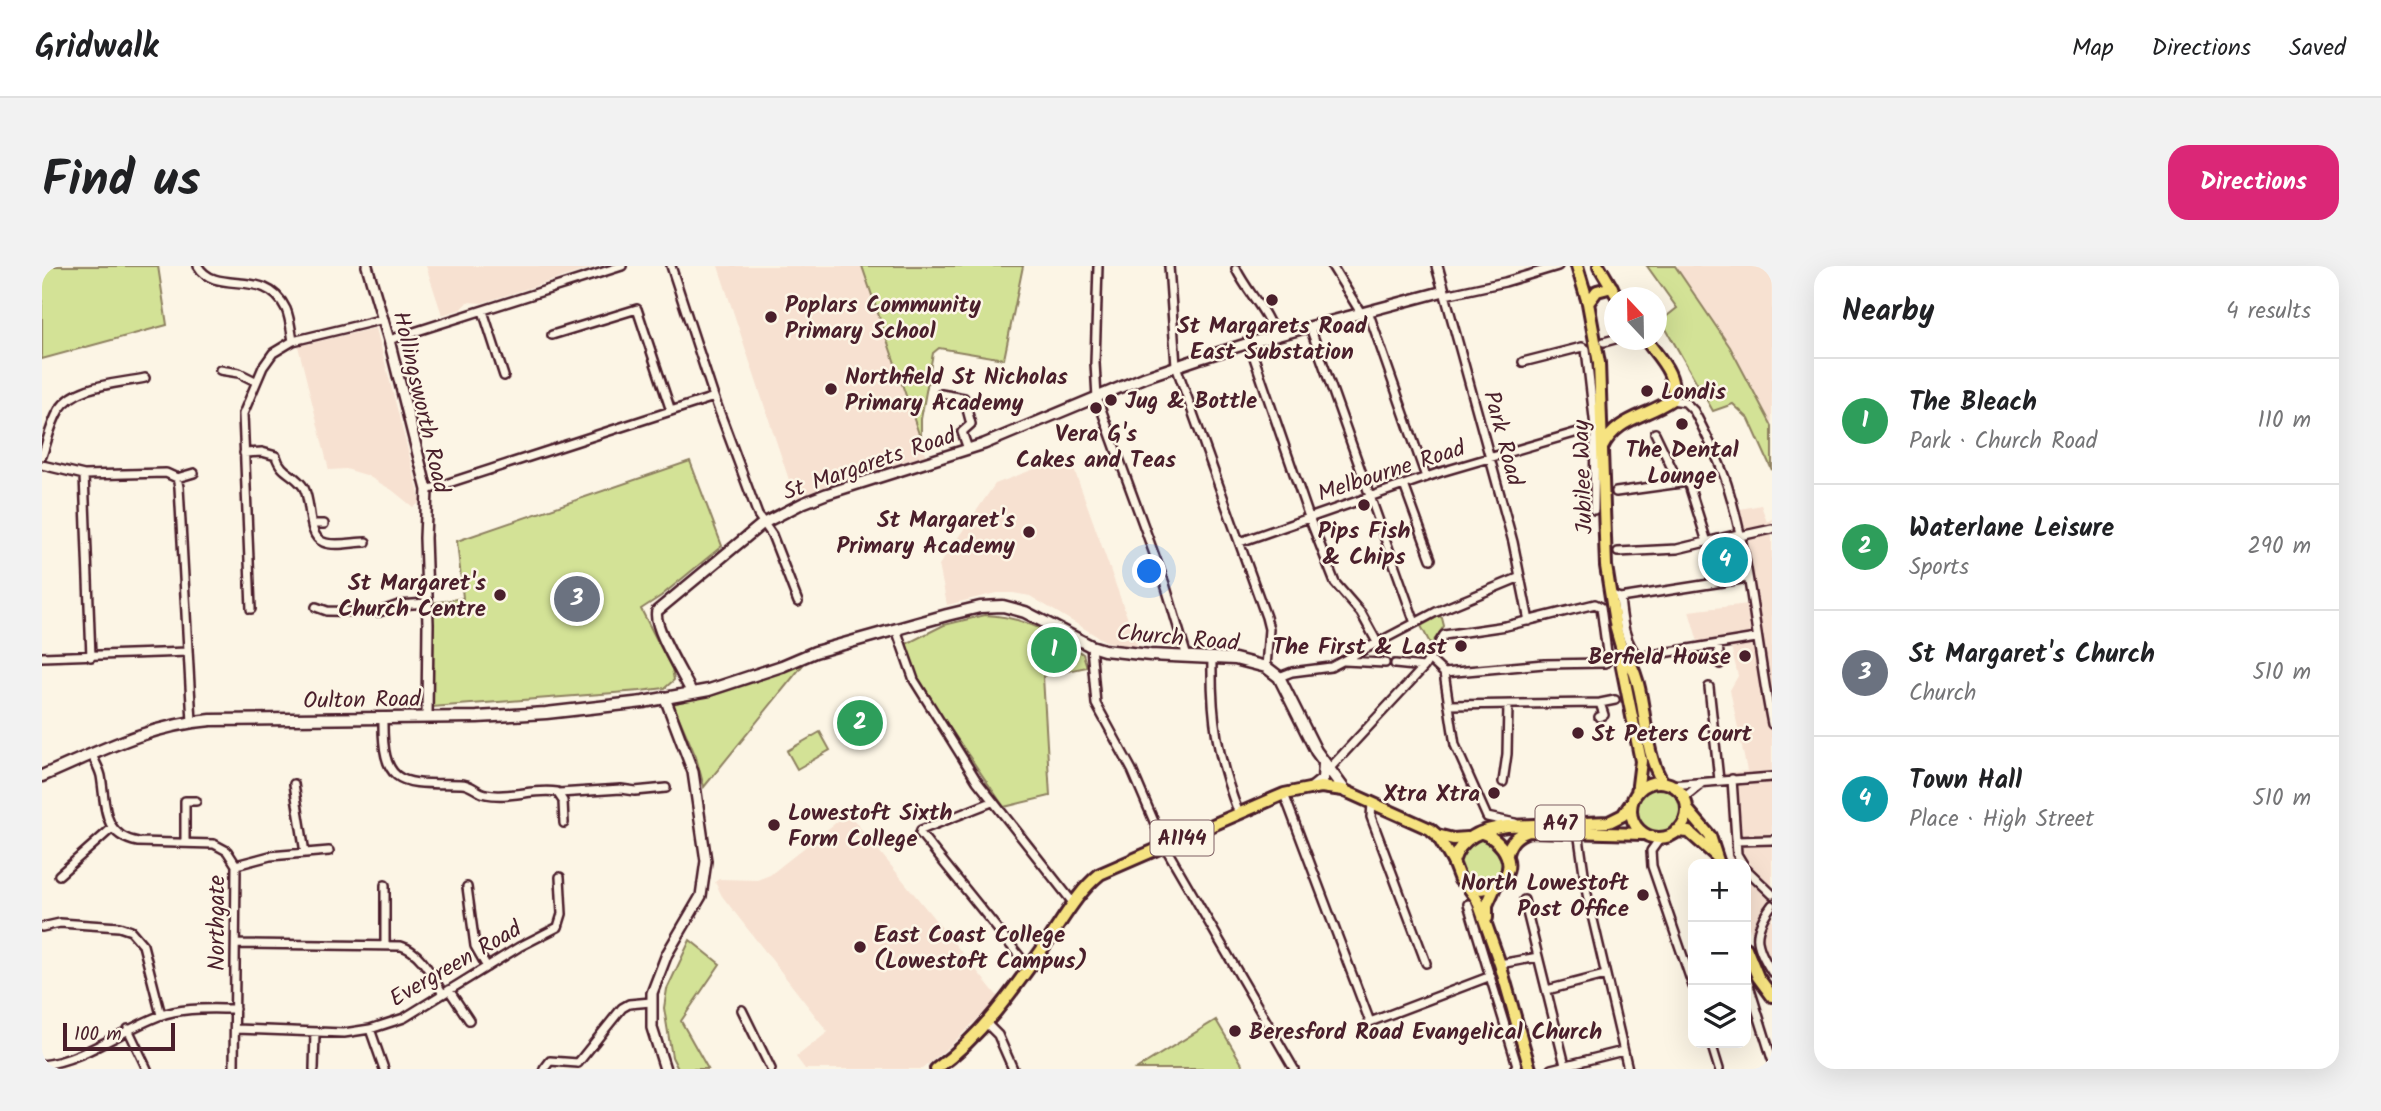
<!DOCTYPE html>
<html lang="en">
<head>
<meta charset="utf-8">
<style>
  body { margin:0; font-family:Kalam,sans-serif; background:#f2f2f2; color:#202124 }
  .controls { position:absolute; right:21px; bottom:21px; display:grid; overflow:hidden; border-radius:14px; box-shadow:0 7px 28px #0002 }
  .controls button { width:63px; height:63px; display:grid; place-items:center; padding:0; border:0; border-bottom:2px solid #e0e0e0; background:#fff; color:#202124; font:35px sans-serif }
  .compass { position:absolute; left:1562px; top:21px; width:63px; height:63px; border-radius:50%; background:#fff; box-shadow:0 7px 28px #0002; rotate:338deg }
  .scale { position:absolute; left:21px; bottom:18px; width:112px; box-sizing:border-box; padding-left:7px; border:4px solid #4a1f2b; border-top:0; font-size:19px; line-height:24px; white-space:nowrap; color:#4a1f2b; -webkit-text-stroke:5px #fcf5e5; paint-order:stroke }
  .you { position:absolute; left:1108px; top:306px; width:24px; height:24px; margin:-18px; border:5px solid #fff; border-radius:50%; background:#1a73e8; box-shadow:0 0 0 10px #1a73e833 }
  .badge { display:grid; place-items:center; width:46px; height:46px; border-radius:50%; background:#db2777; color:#fff; font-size:23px; font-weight:700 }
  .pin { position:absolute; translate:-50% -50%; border:4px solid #fff; box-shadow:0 2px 7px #0006 }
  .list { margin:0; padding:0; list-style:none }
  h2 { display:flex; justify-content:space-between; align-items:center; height:91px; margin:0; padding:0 28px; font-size:30px }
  h2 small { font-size:23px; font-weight:400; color:#757577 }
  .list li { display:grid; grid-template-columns:46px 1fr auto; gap:21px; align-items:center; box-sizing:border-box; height:126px; padding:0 28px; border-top:2px solid #e0e0e0 }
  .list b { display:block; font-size:26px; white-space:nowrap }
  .list p { margin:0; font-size:23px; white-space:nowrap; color:#757577 }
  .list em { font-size:23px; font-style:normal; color:#757577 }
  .icon { flex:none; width:38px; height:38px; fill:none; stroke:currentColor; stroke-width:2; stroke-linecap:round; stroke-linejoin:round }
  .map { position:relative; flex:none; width:1730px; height:803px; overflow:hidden; border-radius:21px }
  header { display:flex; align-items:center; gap:42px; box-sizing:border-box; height:98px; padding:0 35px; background:#fff; border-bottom:2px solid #e0e0e0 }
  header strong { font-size:33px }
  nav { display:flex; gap:38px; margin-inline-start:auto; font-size:24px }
  .intro { display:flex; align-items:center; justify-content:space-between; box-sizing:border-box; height:168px; padding:0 42px }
  h1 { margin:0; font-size:49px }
  .button { padding:18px 32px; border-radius:21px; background:#db2777; color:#fff; font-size:24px; font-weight:700 }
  main { display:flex; gap:42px; padding:0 42px }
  aside { flex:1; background:#fff; border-radius:21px; box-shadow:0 7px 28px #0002 }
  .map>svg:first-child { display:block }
</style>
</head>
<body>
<header>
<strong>Gridwalk</strong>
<nav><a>Map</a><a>Directions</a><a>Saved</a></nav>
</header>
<div class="intro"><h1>Find us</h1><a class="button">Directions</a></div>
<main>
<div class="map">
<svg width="1730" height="803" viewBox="0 0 1730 803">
  <rect width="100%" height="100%" fill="#fcf5e5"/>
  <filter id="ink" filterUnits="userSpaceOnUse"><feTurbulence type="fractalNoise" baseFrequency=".0143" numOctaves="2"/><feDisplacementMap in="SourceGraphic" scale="14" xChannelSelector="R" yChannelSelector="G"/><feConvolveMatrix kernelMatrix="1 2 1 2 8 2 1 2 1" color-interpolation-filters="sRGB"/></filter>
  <g filter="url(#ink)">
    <path fill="#f7e1d1" d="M384 0H556L440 37 425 36 420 43 400 49Z
      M676 0H820L884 189 804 213 753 232Z
      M1633 0H1730V160L1688 81Z
      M334 62 376 223 378 237 371 241 350 224 324 209 304 203 287 204 256 80Z
      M1027 190 1043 233 1097 384 1063 375 988 330 971 327H954L905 339 897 299 953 218Z
      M1719 239 1725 256 1730 253V712L1704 655V598H1689L1683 507 1705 505 1688 424 1696 410 1689 381 1658 383 1647 345 1706 338 1688 245Z
      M806 547 957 732 908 780 880 803H763L754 791 786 766 680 630 673 616 677 613 715 614 728 609Z"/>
    <path fill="#d3e296" stroke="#8e8060" stroke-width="2" d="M0 0H116L125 59 0 93Z
      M820 0H981L962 93 897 82 891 87 879 153V174Z
      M1605 0H1633L1688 81 1730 160V204L1707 153 1691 138 1671 145 1624 63 1615 62V58L1635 42Z
      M648 195 680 280 619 330 599 343 630 403 632 414 623 422 598 425 390 441V337L421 332 415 275Z
      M943 349C979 350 1012 367 1041 388L1045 401 1001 410 1008 530 962 541 879 420 870 403 864 378 902 359Z
      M1397 350 1400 352 1402 360 1389 379 1379 360Z
      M764 395 662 521 654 491 631 438Z
      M778 466 788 484 755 503 745 485Z
      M1595 543a22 22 0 1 1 44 0a22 22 0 1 1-44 0Z
      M1417 595a22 22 0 1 1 44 0a22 22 0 1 1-44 0Z
      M648 674 678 698 639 755 666 803H636L630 791 622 742 625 723Z
      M1174 754 1203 803H1094Z"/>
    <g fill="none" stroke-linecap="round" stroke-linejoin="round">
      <g stroke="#4a1f2b" stroke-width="12">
        <path id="minor" d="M156 0C174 31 224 0 244 43 248 52 249 64 251 75
          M629 0 672 131 716 249 730 269 756 336
          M1056 0 1053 97 1055 132 1123 318 1145 391
          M1127 0 1134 100 1224 351 1227 363 1224 401
          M1290 0 1319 47
          M1194 3C1206 27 1225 45 1233 70
          M1402 25 1471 276 1487 355
          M1403 29 1463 16 1516 0
          M441 45 462 110
          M1326 45 1384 211
          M1268 61 1373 357
          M510 69 595 43 629 145
          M347 74 580 0
          M1562 76 1573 73
          M1207 77 1267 251 1293 317 1319 347 1336 378
          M1481 96 1540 81 1544 83 1553 161 1552 244
          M178 104 197 107 213 115
          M899 128 922 132 929 158 920 166 926 183
          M1629 134 1643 136 1652 145C1664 168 1677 193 1685 218 1709 295 1714 379 1730 458
          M1613 167 1637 217
          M202 187 220 186 234 190C239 208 253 207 262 222 270 237 265 270 281 276 292 281 312 276 324 276
          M0 190C5 176 9 157 17 144 34 118 75 118 103 112
          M0 199 42 209 124 207 135 212 152 207
          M42 209 49 391
          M135 212 137 221 150 456
          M1362 219 1389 293
          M385 224 672 131
          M1574 226 1646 216 1665 276
          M270 258H282
          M1698 270 1730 263
          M1198 276 1399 206 1553 161
          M1576 286 1635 283 1697 268
          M1568 328 1578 332 1706 312
          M1578 332C1580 351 1582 377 1597 391
          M274 341 285 345 337 346 357 339 385 337
          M209 343 201 148 221 101 231 87 251 75 342 53
          M854 363 872 414 935 515 1032 638
          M1676 378 1678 398
          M1049 380 1054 438 1090 504 1122 579 1252 803
          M0 391 146 386
          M1597 391 1714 372
          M1170 392C1169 452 1175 491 1197 548
          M1388 394 1402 407 1413 479 1445 551 1473 557
          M1302 395 1343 397
          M1353 398 1382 401
          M1237 411 1250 406 1289 401 1394 346 1476 312
          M1667 421 1677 514
          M1407 439 1558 437 1573 434
          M1557 451 1562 449 1558 437
          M341 453C340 523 360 517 419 518 430 518 435 527 444 528 467 533 492 522 515 526L521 535 522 557
          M50 489C53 496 57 502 59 510 64 538 59 569 96 576L172 578 185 585 194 599 192 803
          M1283 503 1288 502 1382 401 1402 369 1464 360 1553 338 1559 341 1566 394 1563 397 1502 398 1402 407
          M1690 513 1695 588 1701 598
          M1461 516 1465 488 1466 439
          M252 518 263 587
          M1629 519 1730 511
          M517 527 579 523 593 525 624 522
          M1242 528 1328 756 1449 710
          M1643 535 1644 530 1660 517
          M950 536 879 564 878 567 987 702
          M1330 537 1329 551 1384 697
          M1536 565 1545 628 1586 803
          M1619 571 1609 585 1610 600 1651 720
          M1694 575 1730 574
          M143 576V535H154
          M194 599 228 590 287 585
          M1704 603 1730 628
          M17 609 70 562
          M425 621 433 680 445 701
          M1482 634 1523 799
          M1426 638 1475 799 1472 803
          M1730 639C1710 666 1712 678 1730 706
          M0 661 18 657 77 661 89 665 101 679 119 749
          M194 678 359 680C380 686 390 711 401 728
          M343 679V619
          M1458 698 1496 691
          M1704 710 1730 793
          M407 724 427 754
          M1505 724 1563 709
          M700 744 729 803
          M944 757 956 769 971 803
          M86 763 105 803
          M194 763 302 767 328 763 362 752 477 681 516 661 520 648 518 611
          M328 763 342 803
          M1669 777 1677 803
          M536 797 580 742 587 738 609 736
          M0 799C42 794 78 765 117 750 141 741 168 743 193 743
          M272 803 273 766
          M502 803 508 795 536 797
          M1509 803 1581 785"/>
      </g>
      <g stroke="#4a1f2b" stroke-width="14">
        <path id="tertiary" d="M325 0 347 74 385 224 383 272 386 358 385 450
          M650 427C642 410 610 360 615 345L720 258 761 237 784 228 942 178 1103 111 1156 93 1207 77 1402 25 1395 0
          M623 803 610 762V727L625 688 659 630 664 595 651 506 623 432"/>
      </g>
      <g stroke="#4a1f2b" stroke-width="15">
        <path id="secondary" d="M0 510C56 486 107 459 169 454L435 451 504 447 601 436 667 424 740 400 773 386 905 349 938 341 961 340 983 346 1049 380 1062 384 1108 389 1193 393 1224 401 1237 411 1274 485 1304 526
          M1270 522 1281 513 1282 498"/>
      </g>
      <g stroke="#4a1f2b" stroke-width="16">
        <path id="primary" d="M1395 569 1411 573 1425 572
          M894 803C941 769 975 719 1008 672 1023 650 1037 625 1058 608L1242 528 1267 523 1279 521 1301 524 1388 563 1395 569 1411 596"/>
      </g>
      <g stroke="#4a1f2b" stroke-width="16">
        <path id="trunk" d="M1535 0 1546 37 1557 97 1564 300 1574 363 1580 384 1579 396 1599 495 1595 527
          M1557 0 1576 32
          M1546 37 1555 25 1570 21
          M1560 182C1574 152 1604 151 1629 134 1637 110 1617 92 1604 74
          M1580 384C1609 421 1596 476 1620 515
          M1589 544a28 28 0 1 1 56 0a28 28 0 1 1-56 0Z
          M1645 543 1668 570 1677 598
          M1634 565 1647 566 1673 589
          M1440 567C1462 574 1479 603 1454 619 1448 623 1439 623 1432 623L1418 614 1411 596C1418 571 1441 563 1465 560L1567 556 1581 549 1589 537
          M1465 588C1468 576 1474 569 1487 565L1601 568
          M1427 622 1435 633 1458 698 1488 803
          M1445 652V639L1454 619
          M1704 682 1716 711 1730 730"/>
      </g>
      <use href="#minor" stroke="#fcf5e5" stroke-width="7"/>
      <use href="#tertiary" stroke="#fcf5e5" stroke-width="9"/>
      <use href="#secondary" stroke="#fcf5e5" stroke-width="10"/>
      <use href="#primary" stroke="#f6e381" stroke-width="10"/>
      <use href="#trunk" stroke="#f6e381" stroke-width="10"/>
    </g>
  </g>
  <g fill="#4a1f2b" stroke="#fcf5e5" stroke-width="2.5">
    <circle cx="1230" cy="34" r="7"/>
    <circle cx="729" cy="51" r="7"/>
    <circle cx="789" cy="123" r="7"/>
    <circle cx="1605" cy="125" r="7"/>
    <circle cx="1069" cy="134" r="7"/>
    <circle cx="1054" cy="142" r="7"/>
    <circle cx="1640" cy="158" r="7"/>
    <circle cx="1322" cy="239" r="7"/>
    <circle cx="987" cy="266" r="7"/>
    <circle cx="458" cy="329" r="7"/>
    <circle cx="1419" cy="380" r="7"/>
    <circle cx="1703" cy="390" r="7"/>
    <circle cx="1536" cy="467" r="7"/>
    <circle cx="1452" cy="527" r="7"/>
    <circle cx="732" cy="559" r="7"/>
    <circle cx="1601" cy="629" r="7"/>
    <circle cx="818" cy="681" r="7"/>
    <circle cx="1193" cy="765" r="7"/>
  </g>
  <g text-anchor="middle" stroke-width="5" stroke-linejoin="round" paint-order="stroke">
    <g fill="#fcf5e5" stroke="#7f5f63" stroke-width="2">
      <rect x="1493.5" y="539.5" width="49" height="35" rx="5"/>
      <rect x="1108.5" y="554.5" width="63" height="35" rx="5"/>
    </g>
    <g font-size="21" font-weight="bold" fill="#4a1f2b">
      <text x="1518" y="564">A47</text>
      <text x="1140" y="579">A1144</text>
    </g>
    <g font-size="23" font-weight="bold" fill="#4a1f2b" stroke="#fcf5e5" text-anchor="start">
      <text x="743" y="46">Poplars Community<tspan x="743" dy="26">Primary School</tspan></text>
      <text x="1230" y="67" text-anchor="middle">St Margarets Road<tspan x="1230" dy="26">East Substation</tspan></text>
      <text x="803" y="118">Northfield St Nicholas<tspan x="803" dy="26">Primary Academy</tspan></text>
      <text x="1619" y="133">Londis</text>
      <text x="1083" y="142">Jug &amp; Bottle</text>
      <text x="1054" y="175" text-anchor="middle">Vera G's<tspan x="1054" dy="26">Cakes and Teas</tspan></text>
      <text x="1640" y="191" text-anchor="middle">The Dental<tspan x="1640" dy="26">Lounge</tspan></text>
      <text x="973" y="261" text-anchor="end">St Margaret's<tspan x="973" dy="26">Primary Academy</tspan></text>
      <text x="1322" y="272" text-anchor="middle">Pips Fish<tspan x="1322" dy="26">&amp; Chips</tspan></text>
      <text x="444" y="324" text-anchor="end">St Margaret's<tspan x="444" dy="26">Church Centre</tspan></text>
      <text x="1405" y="388" text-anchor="end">The First &amp; Last</text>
      <text x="1689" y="398" text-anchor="end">Berfield House</text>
      <text x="1550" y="475">St Peters Court</text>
      <text x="1438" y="535" text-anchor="end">Xtra Xtra</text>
      <text x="746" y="554">Lowestoft Sixth<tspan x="746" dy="26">Form College</tspan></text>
      <text x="1587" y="624" text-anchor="end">North Lowestoft<tspan x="1587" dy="26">Post Office</tspan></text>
      <text x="832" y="676">East Coast College<tspan x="832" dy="26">(Lowestoft Campus)</tspan></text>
      <text x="1207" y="773">Beresford Road Evangelical Church</text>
    </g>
    <g font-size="23" fill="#4a1f2b" stroke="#fcf5e5">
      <text transform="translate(380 136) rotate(77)" y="8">Hollingsworth Road</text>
      <text transform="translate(1462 172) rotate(75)" y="8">Park Road</text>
      <text transform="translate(827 197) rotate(-19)" y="8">St Margarets Road</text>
      <text transform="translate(1349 204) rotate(-18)" y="8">Melbourne Road</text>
      <text transform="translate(1540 211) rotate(-92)" y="8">Jubilee Way</text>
      <text transform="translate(1136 371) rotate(5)" y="8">Church Road</text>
      <text transform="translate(320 433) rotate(-1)" y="8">Oulton Road</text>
      <text transform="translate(174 657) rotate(-90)" y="8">Northgate</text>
      <text transform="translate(413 697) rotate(-30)" y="8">Evergreen Road</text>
    </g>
  </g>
</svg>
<div class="controls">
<button>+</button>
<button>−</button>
<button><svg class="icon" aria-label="layers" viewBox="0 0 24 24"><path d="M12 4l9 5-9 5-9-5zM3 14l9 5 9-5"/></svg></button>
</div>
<svg class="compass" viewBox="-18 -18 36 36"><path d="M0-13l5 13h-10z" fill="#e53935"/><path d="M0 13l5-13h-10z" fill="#757577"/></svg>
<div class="scale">100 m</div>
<div class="you"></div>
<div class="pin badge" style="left:1012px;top:384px;background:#2e9e5b">1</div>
<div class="pin badge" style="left:818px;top:457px;background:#2e9e5b">2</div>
<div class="pin badge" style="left:535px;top:333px;background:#6b7280">3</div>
<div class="pin badge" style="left:1683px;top:294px;background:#0f9aa8">4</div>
</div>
<aside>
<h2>Nearby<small>4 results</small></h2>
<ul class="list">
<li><span class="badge" style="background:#2e9e5b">1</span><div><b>The Bleach</b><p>Park · Church Road</p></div><em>110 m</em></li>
<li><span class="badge" style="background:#2e9e5b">2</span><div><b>Waterlane Leisure</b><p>Sports</p></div><em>290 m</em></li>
<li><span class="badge" style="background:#6b7280">3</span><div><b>St Margaret's Church</b><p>Church</p></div><em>510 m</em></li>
<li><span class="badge" style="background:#0f9aa8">4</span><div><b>Town Hall</b><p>Place · High Street</p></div><em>510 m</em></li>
</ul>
</aside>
</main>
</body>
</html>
